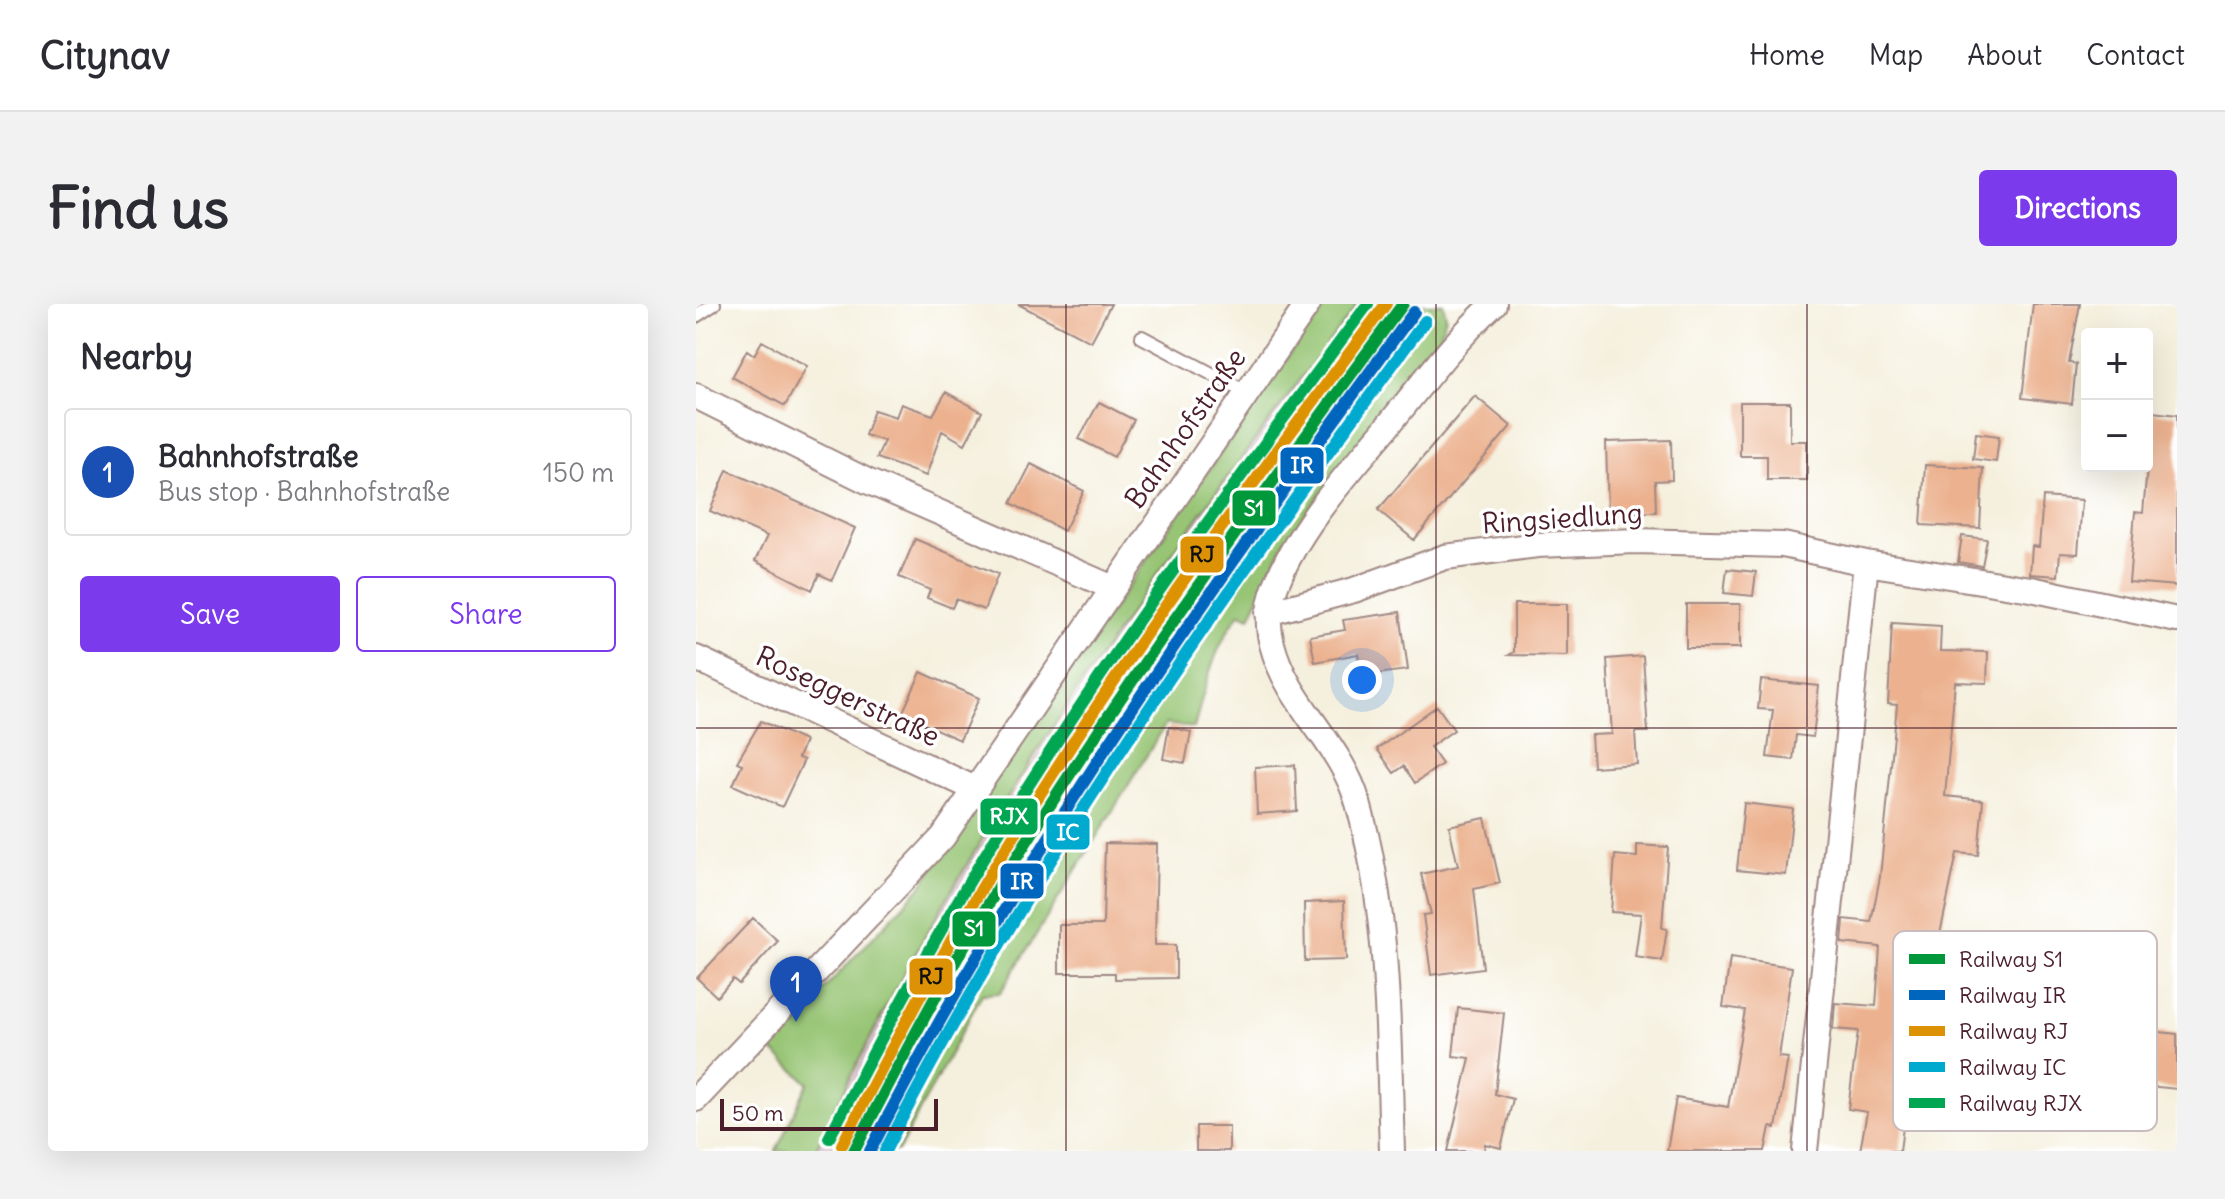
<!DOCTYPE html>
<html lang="en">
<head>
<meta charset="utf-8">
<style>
  body { margin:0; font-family:Delius,sans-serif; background:#f2f2f3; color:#2b2b33 }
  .controls { position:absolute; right:24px; top:24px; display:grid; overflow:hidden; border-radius:8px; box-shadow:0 8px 32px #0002 }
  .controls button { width:72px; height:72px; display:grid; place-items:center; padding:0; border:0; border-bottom:2px solid #e1e1e2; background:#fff; color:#2b2b33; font:40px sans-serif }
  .scale { position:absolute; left:24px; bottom:20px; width:218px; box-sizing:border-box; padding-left:8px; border:4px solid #4a1f2b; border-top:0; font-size:22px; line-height:28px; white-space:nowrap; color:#4a1f2b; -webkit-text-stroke:6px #fff; paint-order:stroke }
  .you { position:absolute; left:666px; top:376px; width:28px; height:28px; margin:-20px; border:6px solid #fff; border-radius:50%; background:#1a73e8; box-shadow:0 0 0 12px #1a73e833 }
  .badge { display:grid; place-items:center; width:52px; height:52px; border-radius:50%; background:#7c3aed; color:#fff; font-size:26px; font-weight:700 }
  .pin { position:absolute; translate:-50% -66px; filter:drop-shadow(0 2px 4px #0008) }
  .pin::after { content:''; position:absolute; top:42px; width:28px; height:24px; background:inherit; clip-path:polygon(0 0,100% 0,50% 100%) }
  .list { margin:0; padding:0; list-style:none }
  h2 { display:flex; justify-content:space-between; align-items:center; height:104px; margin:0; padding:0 32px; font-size:34px }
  h2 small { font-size:26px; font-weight:400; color:#7c7c81 }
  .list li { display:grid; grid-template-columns:52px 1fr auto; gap:24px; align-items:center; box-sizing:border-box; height:128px; margin:0 16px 16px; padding:0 16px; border:2px solid #e1e1e2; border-radius:8px }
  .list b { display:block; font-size:30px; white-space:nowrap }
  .list p { margin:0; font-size:26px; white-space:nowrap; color:#7c7c81 }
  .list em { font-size:26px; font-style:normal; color:#7c7c81 }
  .actions { display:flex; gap:16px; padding:24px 32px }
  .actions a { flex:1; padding:18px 0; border:2px solid #7c3aed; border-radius:8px; text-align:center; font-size:28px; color:#7c3aed }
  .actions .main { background:#7c3aed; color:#fff }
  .map { position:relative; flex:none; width:1481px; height:847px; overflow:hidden; border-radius:8px }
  header { display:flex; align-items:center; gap:48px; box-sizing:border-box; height:112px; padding:0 40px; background:#fff; border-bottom:2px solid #e1e1e2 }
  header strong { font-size:38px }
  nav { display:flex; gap:44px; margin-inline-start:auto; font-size:28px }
  .intro { display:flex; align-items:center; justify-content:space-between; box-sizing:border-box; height:192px; padding:0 48px }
  h1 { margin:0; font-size:56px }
  .button { padding:20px 36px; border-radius:8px; background:#7c3aed; color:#fff; font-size:28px; font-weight:700 }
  main { display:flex; gap:48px; padding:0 48px }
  aside { flex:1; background:#fff; border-radius:8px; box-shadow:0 8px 32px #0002 }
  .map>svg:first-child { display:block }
</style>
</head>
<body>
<header>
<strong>Citynav</strong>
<nav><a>Home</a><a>Map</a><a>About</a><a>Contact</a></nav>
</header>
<div class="intro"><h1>Find us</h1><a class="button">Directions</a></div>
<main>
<aside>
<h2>Nearby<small></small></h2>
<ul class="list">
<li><span class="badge" style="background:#1a4fb4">1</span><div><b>Bahnhofstraße</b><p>Bus stop · Bahnhofstraße</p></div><em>150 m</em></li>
</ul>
<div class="actions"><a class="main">Save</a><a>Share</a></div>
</aside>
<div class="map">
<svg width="1481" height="847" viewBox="0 0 1481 847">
  <rect width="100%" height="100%" fill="#fff"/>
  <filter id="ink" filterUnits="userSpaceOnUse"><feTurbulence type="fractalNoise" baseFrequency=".0125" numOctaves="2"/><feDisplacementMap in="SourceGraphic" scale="16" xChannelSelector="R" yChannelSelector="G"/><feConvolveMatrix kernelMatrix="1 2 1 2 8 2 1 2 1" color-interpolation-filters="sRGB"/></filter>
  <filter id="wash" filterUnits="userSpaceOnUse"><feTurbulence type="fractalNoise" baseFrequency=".006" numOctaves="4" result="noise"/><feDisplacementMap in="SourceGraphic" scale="32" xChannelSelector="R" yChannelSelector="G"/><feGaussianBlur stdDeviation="1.8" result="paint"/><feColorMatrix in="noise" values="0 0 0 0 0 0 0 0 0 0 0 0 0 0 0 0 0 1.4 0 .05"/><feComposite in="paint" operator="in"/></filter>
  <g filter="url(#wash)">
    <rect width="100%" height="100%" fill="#f5f0de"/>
    <path fill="#d2bec4" d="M662 0H724L711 15 710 26 377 494 274 663 178 847H119L196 692 258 583 339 454 473 251Z"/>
    <path fill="#97c574" stroke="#707250" stroke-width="2" d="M628 0H662C458 265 259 542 119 847H80L112 779 73 744 117 706 126 687 222 586Z
      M724 0H747L750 12 744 33 587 240 554 313 544 309C518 342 509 383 498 424L470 420 304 689 286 690 202 847H178C325 553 513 288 710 26L711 15Z"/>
    <g id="blocks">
      <path fill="#ecb290" d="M322 0H415L395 38Z
        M1337 0H1384L1373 59 1380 60 1376 100 1326 94Z
        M66 37 111 62 89 102 36 73 51 46 58 51Z
        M250 88 286 108 269 140 246 127 230 172 181 154 188 137 169 131 178 106 200 113 205 100 237 111Z
        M779 92 815 122 718 236 682 206Z
        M403 98 438 116 418 153 383 135Z
        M1044 98H1094V137H1111V176H1071V152H1044Z
        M1456 108 1481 111V282L1433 278 1439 208 1447 209Z
        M1280 129 1303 132 1300 158 1277 155Z
        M975 136 976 176 959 177 960 208 912 209 910 138Z
        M335 160 388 187 368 227 315 199Z
        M1229 161 1287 164 1284 224 1225 221Z
        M31 166 159 224 136 276 123 270 116 286 59 257 71 232 14 207Z
        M1347 193 1386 196 1382 250 1364 249 1362 272 1334 270 1336 242 1343 243Z
        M1266 232 1291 235 1286 262 1262 258Z
        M219 235 302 270 288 306 260 295 256 304 231 294 234 286 203 273Z
        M1031 265 1060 268 1057 292 1028 289Z
        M818 300H871V352L813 351 818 348Z
        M990 300H1044V344H990Z
        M704 308 712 366 665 372 662 350 619 358 614 332 649 326 647 316Z
        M1196 319 1245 322 1244 347 1292 348 1291 379 1259 378 1249 492 1287 496 1282 551 1261 549 1238 659 1261 661 1257 720 1220 718 1204 847H1164L1171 808 1152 805 1162 727 1137 725 1139 699 1180 702 1184 643 1146 639 1148 615 1175 618 1184 573 1201 401 1192 400Z
        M947 352 952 428H939L941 460 897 463 895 431 916 430 911 355Z
        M225 368 283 394 264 436 206 410Z
        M1065 376 1123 382 1117 433 1100 431 1097 456 1071 453 1077 406 1062 405Z
        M741 402 758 426 734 443 746 460 719 479 708 462 698 469 681 445Z
        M65 417 109 437 102 454 108 456 86 503 37 481 46 460 41 458Z
        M473 423 495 428 489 459 467 455Z
        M599 461 601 507 561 510 559 463Z
        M1048 499 1097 505 1090 571 1041 566Z
        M789 514 804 579 778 585 787 664 735 671 727 611 735 610 725 570 762 562 753 522Z
        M409 539 461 540 459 641H480V674L419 675V669H363V621H407Z
        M941 541 972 543 966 624 971 625 966 657 939 653 945 610 915 608 919 551 941 553Z
        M648 597 650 656 609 657 608 599Z
        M57 614 82 637 43 680 37 675 21 693 1 674Z
        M1034 654 1096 663 1083 753 1092 754 1080 824 1074 823 1069 847H971L980 794 1032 803 1049 706 1027 703Z
        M762 704 808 709 799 790 817 795 805 844 789 840 788 847H752L774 754 757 752Z
        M1438 725 1481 730V785L1432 780Z
        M500 822H533V847H500Z"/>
    </g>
  </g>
  <g filter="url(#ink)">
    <use href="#blocks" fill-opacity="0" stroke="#a08884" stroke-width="2"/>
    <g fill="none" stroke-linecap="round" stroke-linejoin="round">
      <g stroke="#a08884" stroke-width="16">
        <path id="service" d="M0 12 18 0
          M446 33 550 88"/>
      </g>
      <g stroke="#a08884" stroke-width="28">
        <path id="minor" d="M0 92 171 177 415 283
          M1170 259 1335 285 1481 316
          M572 309 658 286 749 253 841 241 940 237 1087 241 1170 259 1109 847
          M0 354 277 484
          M0 795 247 533 612 0
          M696 847C692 731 694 612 662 499 645 439 591 400 576 340 571 321 572 300 580 281 603 222 651 171 691 123 725 81 758 37 798 0"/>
      </g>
      <use href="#service" stroke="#fff" stroke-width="12"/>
      <use href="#minor" stroke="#fff" stroke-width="24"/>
      <g stroke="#fff" stroke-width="18">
        <path id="rail-1" d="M158 847C216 734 276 622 345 515 458 338 582 169 707 0"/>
      </g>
      <g stroke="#fff" stroke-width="18">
        <path id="rail-2" d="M174 847C329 544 516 281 718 8"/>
      </g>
      <g stroke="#fff" stroke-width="18">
        <path id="rail-3" d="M146 841C203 728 264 616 332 509 442 333 566 166 690 0"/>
      </g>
      <g stroke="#fff" stroke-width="18">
        <path id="rail-4" d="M189 847C341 551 532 283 729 17"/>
      </g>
      <g stroke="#fff" stroke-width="18">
        <path id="rail-5" d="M133 834C191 721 252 609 320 501 429 328 550 164 672 0"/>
      </g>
      <use href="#rail-1" stroke="#00983a" stroke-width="12"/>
      <use href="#rail-2" stroke="#0065bd" stroke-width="12"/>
      <use href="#rail-3" stroke="#dd9206" stroke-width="12"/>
      <use href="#rail-4" stroke="#00a9ce" stroke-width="12"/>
      <use href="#rail-5" stroke="#00a651" stroke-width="12"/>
    </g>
  </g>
  <path fill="none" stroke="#4a1f2b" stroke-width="2" stroke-opacity="0.55" d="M370 0V847M740 0V847M1111 0V847M0 424H1481"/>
  <g text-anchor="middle" stroke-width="7" stroke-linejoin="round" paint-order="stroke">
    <g font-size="28" fill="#4a1f2b" stroke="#fff">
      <text transform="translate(489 124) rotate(-55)" y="10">Bahnhofstraße</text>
      <text transform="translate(866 214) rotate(-4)" y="10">Ringsiedlung</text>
      <text transform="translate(152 392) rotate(25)" y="10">Roseggerstraße</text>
    </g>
  </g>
  <rect x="1197" y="627" width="264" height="200" rx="12" fill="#fff" stroke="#c9bcbf" stroke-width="2"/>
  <rect x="1213" y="650" width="36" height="10" fill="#00983a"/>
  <rect x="1213" y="686" width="36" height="10" fill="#0065bd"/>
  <rect x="1213" y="722" width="36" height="10" fill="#dd9206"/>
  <rect x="1213" y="758" width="36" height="10" fill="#00a9ce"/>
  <rect x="1213" y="794" width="36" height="10" fill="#00a651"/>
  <g font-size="22" fill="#4a1f2b">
    <text x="1263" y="663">Railway S1</text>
    <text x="1263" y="699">Railway IR</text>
    <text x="1263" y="735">Railway RJ</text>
    <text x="1263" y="771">Railway IC</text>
    <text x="1263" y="807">Railway RJX</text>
  </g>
  <g stroke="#fff" stroke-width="3">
    <rect x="583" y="142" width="46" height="39" rx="8" fill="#0065bd"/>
    <rect x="535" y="185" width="46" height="38" rx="8" fill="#00983a"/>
    <rect x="483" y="231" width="46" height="39" rx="8" fill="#dd9206"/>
    <rect x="283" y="493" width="60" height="39" rx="8" fill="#00a651"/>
    <rect x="349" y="509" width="46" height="38" rx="8" fill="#00a9ce"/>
    <rect x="303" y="558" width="46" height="38" rx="8" fill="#0065bd"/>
    <rect x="255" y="606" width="46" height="38" rx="8" fill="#00983a"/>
    <rect x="212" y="653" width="46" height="39" rx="8" fill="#dd9206"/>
  </g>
  <g font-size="22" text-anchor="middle" font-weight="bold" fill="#fff">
    <text x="606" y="169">IR</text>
    <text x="558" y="212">S1</text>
    <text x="313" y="520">RJX</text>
    <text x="372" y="536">IC</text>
    <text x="326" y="585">IR</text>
    <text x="278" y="632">S1</text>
  </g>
  <g font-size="22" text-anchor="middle" font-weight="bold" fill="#111">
    <text x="506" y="258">RJ</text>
    <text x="235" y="680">RJ</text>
  </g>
</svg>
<div class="controls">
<button>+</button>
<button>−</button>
</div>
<div class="scale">50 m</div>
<div class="you"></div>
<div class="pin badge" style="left:100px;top:718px;background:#1a4fb4">1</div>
</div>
</main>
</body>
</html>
